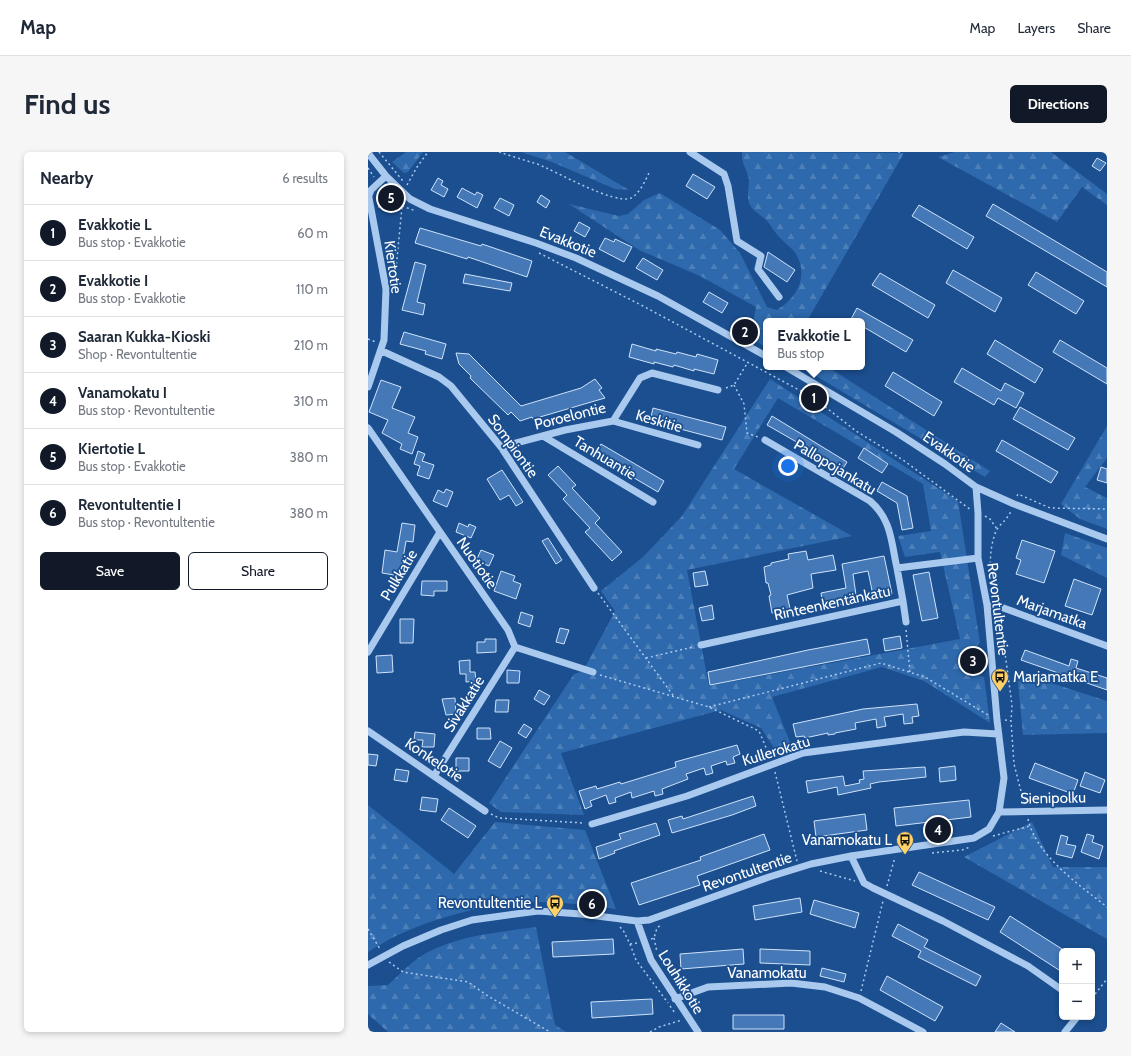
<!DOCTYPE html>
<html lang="en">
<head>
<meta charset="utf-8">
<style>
  body { margin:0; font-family:Cabin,sans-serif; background:#f6f6f7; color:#1f2937 }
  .controls { position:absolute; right:12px; bottom:12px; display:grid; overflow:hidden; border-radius:6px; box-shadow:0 2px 6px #0003 }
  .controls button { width:36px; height:36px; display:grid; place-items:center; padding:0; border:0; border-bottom:1px solid #e0e1e3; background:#fff; color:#1f2937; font:20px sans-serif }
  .you { position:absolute; left:420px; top:314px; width:14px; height:14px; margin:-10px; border:3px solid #fff; border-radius:50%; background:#1a73e8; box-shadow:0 0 0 6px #1a73e833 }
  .badge { display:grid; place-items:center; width:26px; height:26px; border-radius:50%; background:#111827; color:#fff; font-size:13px; font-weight:700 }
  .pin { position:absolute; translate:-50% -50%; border:2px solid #fff; box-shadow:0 1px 4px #0006 }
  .popup { position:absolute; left:395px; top:166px; width:102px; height:52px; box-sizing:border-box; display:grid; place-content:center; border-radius:6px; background:#fff; filter:drop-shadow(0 1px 3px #0005); font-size:13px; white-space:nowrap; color:#747a83 }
  .popup b { font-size:15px; color:#1f2937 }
  .popup::after { content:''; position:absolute; left:50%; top:100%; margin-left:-8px; border:8px solid transparent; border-top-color:#fff }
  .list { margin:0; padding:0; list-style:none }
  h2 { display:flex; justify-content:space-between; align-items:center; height:52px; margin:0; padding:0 16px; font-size:17px }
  h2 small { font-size:13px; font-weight:400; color:#747a83 }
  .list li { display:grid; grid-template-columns:26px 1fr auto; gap:12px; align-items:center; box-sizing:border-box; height:56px; padding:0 16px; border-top:1px solid #e0e1e3 }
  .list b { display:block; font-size:15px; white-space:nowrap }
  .list p { margin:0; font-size:13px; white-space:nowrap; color:#747a83 }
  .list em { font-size:13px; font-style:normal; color:#747a83 }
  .actions { display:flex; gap:8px; padding:12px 16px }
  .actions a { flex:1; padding:9px 0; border:1px solid #111827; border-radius:6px; text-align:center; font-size:14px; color:#111827 }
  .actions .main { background:#111827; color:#fff }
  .map { position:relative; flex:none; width:739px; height:880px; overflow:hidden; border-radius:6px }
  header { display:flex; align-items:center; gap:24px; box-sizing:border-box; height:56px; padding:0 20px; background:#fff; border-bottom:1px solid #e0e1e3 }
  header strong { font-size:19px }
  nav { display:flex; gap:22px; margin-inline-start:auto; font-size:14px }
  .intro { display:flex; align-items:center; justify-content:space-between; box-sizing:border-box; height:96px; padding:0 24px }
  h1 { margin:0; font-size:28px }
  .button { padding:10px 18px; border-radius:6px; background:#111827; color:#fff; font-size:14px; font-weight:700 }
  main { display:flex; gap:24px; padding:0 24px }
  aside { flex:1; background:#fff; border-radius:6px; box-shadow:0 2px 6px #0003 }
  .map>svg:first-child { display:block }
</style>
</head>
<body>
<header>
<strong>Map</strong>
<nav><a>Map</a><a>Layers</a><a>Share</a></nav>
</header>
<div class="intro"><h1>Find us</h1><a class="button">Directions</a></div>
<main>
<aside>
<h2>Nearby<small>6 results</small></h2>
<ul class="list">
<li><span class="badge">1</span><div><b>Evakkotie L</b><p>Bus stop · Evakkotie</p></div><em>60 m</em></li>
<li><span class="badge">2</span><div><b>Evakkotie I</b><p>Bus stop · Evakkotie</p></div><em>110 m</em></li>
<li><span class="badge">3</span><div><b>Saaran Kukka-Kioski</b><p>Shop · Revontultentie</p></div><em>210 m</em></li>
<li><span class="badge">4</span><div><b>Vanamokatu I</b><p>Bus stop · Revontultentie</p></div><em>310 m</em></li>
<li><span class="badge">5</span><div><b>Kiertotie L</b><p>Bus stop · Evakkotie</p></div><em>380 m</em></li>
<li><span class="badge">6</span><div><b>Revontultentie I</b><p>Bus stop · Revontultentie</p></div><em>380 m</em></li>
</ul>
<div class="actions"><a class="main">Save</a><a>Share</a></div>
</aside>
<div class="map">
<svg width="739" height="880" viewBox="0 0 739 880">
  <defs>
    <pattern id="forest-firs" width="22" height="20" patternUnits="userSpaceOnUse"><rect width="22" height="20" fill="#2e69ad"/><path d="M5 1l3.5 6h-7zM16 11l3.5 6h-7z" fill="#4d80b9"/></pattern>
  </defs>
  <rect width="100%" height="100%" fill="#1b4f8f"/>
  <path fill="url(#forest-firs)" fill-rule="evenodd" d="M38 0H55L40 20 36 21 24 10Z
    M153 0H197L261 38 247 37 184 10Z
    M374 0 536 1 439 169H398V195L382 186 388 155 332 124 271 98 201 52 251 64 260 62 276 48 292 41 352 78 372 101 399 155 409 158C429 146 441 124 428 102 424 96 418 92 413 87 407 81 403 73 398 68 393 63 385 59 382 53 377 43 383 33 380 23 377 14 373 10 374 0Z
    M587 0H683L739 42V53L714 35 689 70 570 5Z
    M433 215H460L622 319 617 325Z
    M402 227 590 349 612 491 597 505 599 519 616 525 622 571 556 529 514 515 404 545 425 598 410 602 393 576 353 558 193 601 216 663 133 660 121 651 206 522 215 519 247 459 233 439 275 405 314 364ZM410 246 555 332 563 379 530 384 537 405 572 400 592 487 341 534 319 418 484 384 366 317Z
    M739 274V306L717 335 739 346V377L712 367 693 352Z
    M697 381 739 396V426L693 403Z
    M649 520 739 549V581L655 583Z
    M0 653 86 722 127 670 217 678 248 757C218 753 177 748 147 751 108 755 68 766 32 782 21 787 10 794 0 800Z
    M664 670 685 715H739V787L596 705Z
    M168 775 187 873 198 880H20L0 862V834L20 833C33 821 45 808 60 800 93 783 132 780 168 775Z"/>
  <path fill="#4478b7" stroke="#cfe3fa" d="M729 6 738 11 732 19 724 14Z
    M325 22 347 35 339 47 318 34Z
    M70 26 75 29 73 33 80 37 76 45 63 38Z
    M94 36 107 43 109 40 115 43 109 56 89 45Z
    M173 43 182 49 178 56 169 50Z
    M132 46 146 53 141 64 126 56Z
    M625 52 739 120V135L618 64Z
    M551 53 606 85 599 97 544 64Z
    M211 70 222 76 217 85 206 79Z
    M52 76 113 94 114 92 164 109 159 125 100 105 99 107 47 91Z
    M237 86 246 90 247 87 264 95 256 110 231 97Z
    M400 100 427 118 419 130 396 115Z
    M275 106 295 118 289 128 268 116Z
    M47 110 58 113 49 150 57 152 55 163 34 158Z
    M585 118 634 146 627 160 578 131Z
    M668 120 716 149 708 162 660 133Z
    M512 121 567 153 560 166 504 133Z
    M97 122 144 131 142 139 95 131Z
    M341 140 360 151 354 161 335 150Z
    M489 156 545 188 538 200 494 174V169H482Z
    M36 180 78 192 74 207 57 202 58 199 32 192Z
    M627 188 675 217 667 231 619 202Z
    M692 188 739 216V232L685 200Z
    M264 192 288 199V197L308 202 309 200 328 205 329 202 350 208 346 222 326 217V219L306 213 305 215 286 210V212L261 205Z
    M88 201 101 202 153 254 213 236 227 227 234 236 231 238 237 246 165 267 164 265 152 269 143 260 140 263 102 226 103 224 91 212Z
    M594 216 633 239 637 231 656 241 648 256 630 246 626 253 586 230Z
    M525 220 574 250 566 264 517 234Z
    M13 228 33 235 24 256 47 265 40 281 50 285 44 302 32 297 34 292 14 281 20 268 1 260Z
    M652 255 707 286 700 298 645 267Z
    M285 256 358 275 354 288 282 269Z
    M404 264 479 310 474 318 453 305 452 308 444 304 446 300 399 273Z
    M634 288 690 320 683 331 628 299Z
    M233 292 296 329 290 340 227 303Z
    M496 296 520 312 514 321 490 306Z
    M50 299 57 302 54 309 66 313 61 327 49 323 52 314 46 312Z
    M190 314 208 333 204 336 232 366 227 371 254 400 244 409 217 380 222 376 195 347 199 343 180 323Z
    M733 315 739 317V331L729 328Z
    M134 318 155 350 148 354 141 343 132 348 119 327Z
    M514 330 539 344 545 376 534 378 529 351 509 339Z
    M78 337 85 340 79 355 65 349 70 338 76 341Z
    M34 371 47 373 45 390 38 389 32 424 14 421 17 398 29 400Z
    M91 371 100 375 101 372 108 375 103 386 88 380Z
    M180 386 194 408 188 412 174 389Z
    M654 388 687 399 676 431 648 422 653 408 648 406Z
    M113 398 126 403 121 414 108 409Z
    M438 399 440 408 465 403 468 418 443 422 445 436 419 443 423 461 407 464 406 461H404L401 444 403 443 400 431H398L396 415 403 413V411L421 407 420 402Z
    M516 404 524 442 514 444 513 441 505 443 500 419 485 422 489 450 455 455 453 441 478 436 474 412Z
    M133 419 147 424 145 429 153 432 148 447 126 439Z
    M337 419 340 433 327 435 325 421Z
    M561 420 570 466 554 469 545 423Z
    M706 427 733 437 724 463 697 454Z
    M54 429H79V439H66V444L53 443Z
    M344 453 346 467 334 469 331 456Z
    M153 460 165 464 162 475 150 471Z
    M32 467H46L45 491H32Z
    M192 476 201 478 196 492 188 490Z
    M532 484 534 496 517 499 515 487Z
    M117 487H128V500L109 501V490H117Z
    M499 487 502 502 342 533 340 520 440 498Z
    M657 498 701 514 703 507 710 509 708 516 739 526V538L653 508Z
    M24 503 25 520 9 521 8 504Z
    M609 503 610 515 601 516 599 504Z
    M102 508V520H107L108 529 98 530V522H92L91 509Z
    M139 518 152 519 151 531H139Z
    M171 538 182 544 176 553 166 547Z
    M87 546 88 562 78 563 74 547Z
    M128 548H141L140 560H127Z
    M549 552 551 564 544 565 545 571 536 572 535 562 516 565 518 574 509 576 508 567 487 571 488 577 467 581V582L460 583V581L437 586 436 584 428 585 425 572 495 557Z
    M156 572 164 577 158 586 150 581Z
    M109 576H122L123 587H109Z
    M47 580 67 582 66 595H54L55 588H46Z
    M132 589 144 596 132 616 120 609Z
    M369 593 372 602 365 605 367 611 359 613 358 609 343 614 345 621 338 623 336 616 318 622 320 627 294 637 295 642 287 644 286 639 264 646 263 640 247 646 248 650 241 652 238 643 222 649 224 654 217 657 211 639 228 634 229 637 252 630 253 632 308 615 307 610Z
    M0 602 10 603 8 614 0 613Z
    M88 606H101V619H88Z
    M667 611 710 628 705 642 661 626Z
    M587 614 588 628 572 630 571 616Z
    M557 615 558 625 511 630 502 632 503 636 470 643 469 635 440 641 438 629 475 624 477 634 492 631 491 628 496 627 495 619Z
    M28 617 41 619 39 630 26 628Z
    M717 620 737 628 732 641 712 634Z
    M385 644 388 654 364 663 304 681 300 668 314 664 315 667Z
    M54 645 70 647 68 660 52 658Z
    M601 648 603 665 528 674 526 656Z
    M81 656 108 674 100 686 73 668Z
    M497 662 499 678 448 685 446 669Z
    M288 671 292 683 246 699 247 701 231 707 228 695 253 687 251 682Z
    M396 682 402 698 329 724 332 733 271 753 263 731 333 708 332 705Z
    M719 682 726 684 724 690 735 694 731 707 713 700Z
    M693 683 700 685 698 692 708 694 704 706 688 702Z
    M551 720 627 755 620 768 544 733Z
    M432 746 434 760 387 768 385 754Z
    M446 748 491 761 487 776 442 762Z
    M642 764 694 797V820L632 780Z
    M530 772 560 788 556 795 613 824 608 834 550 805 553 799 524 784Z
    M245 787 246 802 185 805 184 790Z
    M375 797 376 812 313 817 312 802Z
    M392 797 442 799V813L392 811Z
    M454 816 478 822 476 830 452 824Z
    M519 824 575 855 567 869 512 838Z
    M284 847 285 862 224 866 223 850Z
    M365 863H416V877H365Z
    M633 871 647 880H627Z"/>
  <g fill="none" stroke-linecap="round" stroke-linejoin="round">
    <path stroke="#a9c9ee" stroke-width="1.5" stroke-dasharray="2 3" stroke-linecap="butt" d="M11 0 35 29
      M131 0C143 4 156 8 169 12 188 19 246 53 263 46 272 41 277 29 281 21
      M530 0H532
      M0 16 6 25
      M39 33 49 15 60 0
      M15 38 34 54 48 59
      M10 55 30 51
      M171 101 275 154 446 246 488 279 535 308 603 358
      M26 137 34 55
      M0 187 8 190
      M366 233 376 252 379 281 390 285
      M358 236 366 233 380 210
      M649 344 650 342 682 356 739 357
      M617 364 622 367 629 377
      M230 441 307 546
      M628 446C621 425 620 399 628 379 631 373 639 368 643 359
      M632 464 644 553 643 569
      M538 478 542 520
      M278 506 325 495
      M232 523 341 555 391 579 402 605
      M341 555 513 511 557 525 620 563
      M637 568 643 569 646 612 656 651
      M407 620 429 709
      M123 662 131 666 216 671
      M660 667C668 703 711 733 739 755
      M625 684 662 674
      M564 701 594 698 602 695
      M452 719 487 729
      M519 734 527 705
      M252 775 255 778 262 792 269 791
      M0 777 12 797
      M286 786 289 800
      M283 787 286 786 289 776 294 772
      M262 792 268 808 300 851
      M21 810 35 820 100 830 120 844 182 880
      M493 839 515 749
      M724 846 739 827
      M302 854 307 861
      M324 856 327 851 325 849
      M282 880 291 875 314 868"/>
    <path stroke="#a9c9ee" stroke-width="7" d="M322 0 356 22 360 34 369 89 393 104 390 117 411 145
      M0 1 18 24 42 47 62 57 168 91 208 106 290 144 398 204
      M0 46 3 38 18 24
      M14 199 71 225 83 234 133 295 226 436
      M418 215 528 280 577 312 608 335 646 352 739 387
      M0 235 16 188 18 137 1 46
      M245 269 330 293
      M0 276 140 478 147 495 225 520
      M175 284 285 350
      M397 288 502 349C524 368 523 390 529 416
      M133 295 197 278 245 269 272 226 284 221 350 238
      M535 449 538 470
      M619 453 630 454 739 494
      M333 493 535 449 529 416 610 406
      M0 500 72 380
      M0 579 117 659
      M66 624 147 495
      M631 660 739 658
      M224 672 319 644 435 601 596 580 630 582
      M483 704 496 731 505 736 575 769 660 814 694 838
      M269 769 283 808 330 880
      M0 813 35 794 73 778 104 768 170 759 213 762 269 769 281 768 401 725 443 712 483 704 606 686 621 677 631 660 636 626 629 568 619 453 610 406V361L608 335
      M307 847 340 835 423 831 457 835 491 846 555 880
      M697 880 709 865"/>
  </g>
  <defs>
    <g id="bus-pin" transform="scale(0.9)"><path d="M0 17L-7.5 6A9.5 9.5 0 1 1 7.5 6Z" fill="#ffd166" stroke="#1b4f8f"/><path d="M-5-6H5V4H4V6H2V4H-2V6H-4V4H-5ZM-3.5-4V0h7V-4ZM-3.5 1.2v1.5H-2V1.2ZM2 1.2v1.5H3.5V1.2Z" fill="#111"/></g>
  </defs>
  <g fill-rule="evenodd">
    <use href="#bus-pin" x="632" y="525"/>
    <use href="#bus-pin" x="537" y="688"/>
    <use href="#bus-pin" x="187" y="751"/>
  </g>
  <g text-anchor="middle" stroke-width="3.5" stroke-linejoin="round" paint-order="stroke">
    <g font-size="15" fill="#fff" stroke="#1b4f8f">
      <text transform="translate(200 90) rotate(22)" y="5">Evakkotie</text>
      <text transform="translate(25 115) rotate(82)" y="5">Kiertotie</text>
      <text transform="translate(202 264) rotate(-14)" y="5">Poroelontie</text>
      <text transform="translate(291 269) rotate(16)" y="5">Keskitie</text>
      <text transform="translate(145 294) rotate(54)" y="5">Sompiontie</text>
      <text transform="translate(581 300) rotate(35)" y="5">Evakkotie</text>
      <text transform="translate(237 306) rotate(31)" y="5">Tanhuantie</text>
      <text transform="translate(467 315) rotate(31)" y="5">Pallopojankatu</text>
      <text transform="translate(109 411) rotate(55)" y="5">Nuotiotie</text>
      <text transform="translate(31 423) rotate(-59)" y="5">Pulkkatie</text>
      <text transform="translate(464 451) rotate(-12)" y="5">Rinteenkentänkatu</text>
      <text transform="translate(630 457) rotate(83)" y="5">Revontultentie</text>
      <text transform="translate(684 460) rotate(20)" y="5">Marjamatka</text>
      <text transform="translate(96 552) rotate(-58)" y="5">Sivakkatie</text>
      <text transform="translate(408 599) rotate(-17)" y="5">Kullerokatu</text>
      <text transform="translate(66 608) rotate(34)" y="5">Konkelotie</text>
      <text transform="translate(685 646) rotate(-1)" y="5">Sienipolku</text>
      <text transform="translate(379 720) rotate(-19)" y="5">Revontultentie</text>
      <text x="399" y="826">Vanamokatu</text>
      <text transform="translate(313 830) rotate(58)" y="5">Louhikkotie</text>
    </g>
    <g font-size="15" fill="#fff" stroke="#1b4f8f" text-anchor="end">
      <text x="645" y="530" text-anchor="start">Marjamatka E</text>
      <text x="524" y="693">Vanamokatu L</text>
      <text x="174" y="756">Revontultentie L</text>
    </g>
  </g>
</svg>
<div class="controls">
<button>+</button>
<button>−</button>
</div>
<div class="you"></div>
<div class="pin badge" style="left:446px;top:246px">1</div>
<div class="popup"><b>Evakkotie L</b>Bus stop</div>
<div class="pin badge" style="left:377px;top:180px">2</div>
<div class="pin badge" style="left:605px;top:509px">3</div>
<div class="pin badge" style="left:570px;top:678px">4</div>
<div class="pin badge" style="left:23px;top:46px">5</div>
<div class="pin badge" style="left:224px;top:752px">6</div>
</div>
</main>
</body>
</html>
